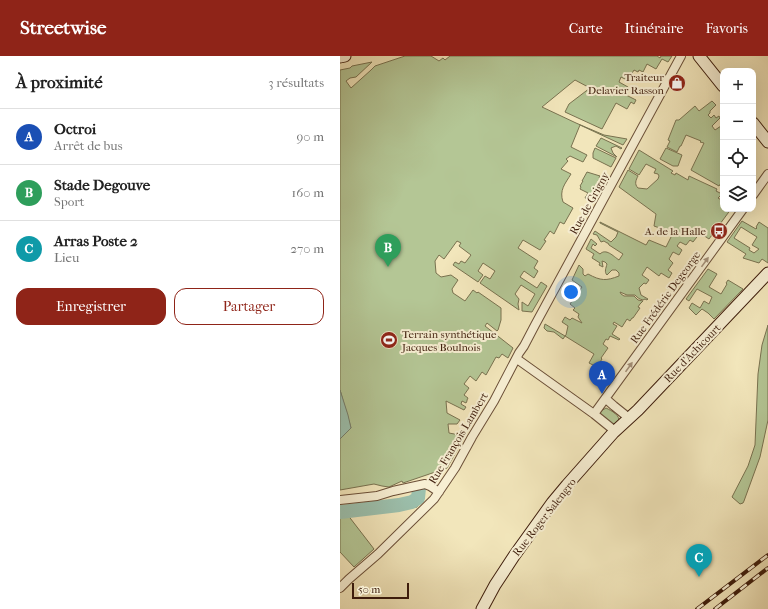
<!DOCTYPE html>
<html lang="fr">
<head>
<meta charset="utf-8">
<style>
  body { margin:0; font-family:"IM FELL French Canon",serif; background:#f2f2f2; color:#222 }
  .controls { position:absolute; right:12px; top:12px; display:grid; overflow:hidden; border-radius:8px; box-shadow:0 4px 16px #0002 }
  .controls button { width:36px; height:36px; display:grid; place-items:center; padding:0; border:0; border-bottom:1px solid #e0e0e0; background:#fff; color:#222; font:20px sans-serif }
  .scale { position:absolute; left:12px; bottom:10px; width:57px; box-sizing:border-box; padding-left:4px; border:2px solid #3e1d0c; border-top:0; font-size:11px; line-height:14px; white-space:nowrap; color:#3e1d0c; -webkit-text-stroke:3px #f7efd3; paint-order:stroke }
  .you { position:absolute; left:231px; top:236px; width:14px; height:14px; margin:-10px; border:3px solid #fff; border-radius:50%; background:#1a73e8; box-shadow:0 0 0 6px #1a73e833 }
  .badge { display:grid; place-items:center; width:26px; height:26px; border-radius:50%; background:#8f2418; color:#fff; font-size:13px; font-weight:700 }
  .pin { position:absolute; translate:-50% -33px; filter:drop-shadow(0 1px 2px #0008) }
  .pin::after { content:''; position:absolute; top:21px; width:14px; height:12px; background:inherit; clip-path:polygon(0 0,100% 0,50% 100%) }
  .list { margin:0; padding:0; list-style:none }
  h2 { display:flex; justify-content:space-between; align-items:center; height:52px; margin:0; padding:0 16px; font-size:17px }
  h2 small { font-size:13px; font-weight:400; color:#767676 }
  .list li { display:grid; grid-template-columns:26px 1fr auto; gap:12px; align-items:center; box-sizing:border-box; height:56px; padding:0 16px; border-top:1px solid #e0e0e0 }
  .list b { display:block; font-size:15px; white-space:nowrap }
  .list p { margin:0; font-size:13px; white-space:nowrap; color:#767676 }
  .list em { font-size:13px; font-style:normal; color:#767676 }
  .actions { display:flex; gap:8px; padding:12px 16px }
  .actions a { flex:1; padding:9px 0; border:1px solid #8f2418; border-radius:12px; text-align:center; font-size:14px; color:#8f2418 }
  .actions .main { background:#8f2418; color:#fff }
  .icon { flex:none; width:22px; height:22px; fill:none; stroke:currentColor; stroke-width:2; stroke-linecap:round; stroke-linejoin:round }
  .map { position:relative; flex:none; width:428px; height:553px; overflow:hidden }
  header { display:flex; align-items:center; gap:24px; box-sizing:border-box; height:56px; padding:0 20px; background:#8f2418; color:#fff }
  header strong { font-size:19px }
  nav { display:flex; gap:22px; margin-inline-start:auto; font-size:14px }
  main { display:flex }
  aside { flex:1; background:#fff }
  .map>svg:first-child { display:block }
</style>
</head>
<body>
<header>
<strong>Streetwise</strong>
<nav><a>Carte</a><a>Itinéraire</a><a>Favoris</a></nav>
</header>
<main>
<aside>
<h2>À proximité<small>3 résultats</small></h2>
<ul class="list">
<li><span class="badge" style="background:#1a4fb4">A</span><div><b>Octroi</b><p>Arrêt de bus</p></div><em>90 m</em></li>
<li><span class="badge" style="background:#2e9e5b">B</span><div><b>Stade Degouve</b><p>Sport</p></div><em>160 m</em></li>
<li><span class="badge" style="background:#0f9aa8">C</span><div><b>Arras Poste 2</b><p>Lieu</p></div><em>270 m</em></li>
</ul>
<div class="actions"><a class="main">Enregistrer</a><a>Partager</a></div>
</aside>
<div class="map">
<svg width="428" height="553" viewBox="0 0 428 553">
  <rect width="100%" height="100%" fill="#f2e6bb"/>
  <filter id="stains"><feTurbulence type="fractalNoise" baseFrequency=".005" numOctaves="4"/><feColorMatrix values="0 0 0 0 .2 0 0 0 0 .09 0 0 0 0 .02 0 0 0 .5 -.17"/></filter>
  <radialGradient id="worn" r=".72"><stop offset=".6" stop-color="#630" stop-opacity="0"/><stop offset="1" stop-color="#630" stop-opacity=".3"/></radialGradient>
  <path fill="#b4c695" stroke="#797250" fill-rule="evenodd" d="M65 0H91L99 5 103 2 105 4 110 0H317L320 2 321 0H332L328 6 322 3 316 13 307 8 303 16 299 14 298 16 294 14 291 19 292 20 289 25 281 21 279 26 288 31 286 36V39L296 44 294 48 291 46 287 53 276 47 262 73 225 56 229 48 250 32 235 24 202 51 236 67 264 79 287 83 283 89 240 69 231 91 247 99 243 106 230 100 226 103 228 105 221 113 231 118C225 128 219 134 223 146L233 152 224 168 220 166 214 178 210 175 204 184 206 185 200 194 183 184 178 192 198 205 194 212 198 215 194 222 184 215 180 221 197 232 201 226 207 230 192 256 182 255V246L188 250 195 238 181 229 175 238 179 243 178 248 179 254 140 227 145 220 150 223 155 215 143 207 138 215 143 219 138 226 113 209 115 206 119 208 121 205 125 207 131 199 119 190 121 187 117 185 104 203 99 199 95 205 96 217 101 221 111 219 118 224 112 233 113 237 125 245 133 234 137 237 138 236 161 252V264L158 274 157 275 147 267 145 270 173 292 168 302 162 298 159 302 156 301 146 319 142 316 136 325 130 320 124 328 129 332 124 339 128 342 127 344V345L126 347 122 345 121 348 126 351 124 354 106 345 107 357 120 364 117 368H108L109 377 125 380 107 412 63 427 62 425 49 431 42 430 34 428 0 434V383L11 372 0 334V14L10 12 12 10 32 6 16 21 10 22 6 25 11 32 31 14 35 10Z
    M372 45 376 49 370 55V57L368 59 371 62 374 59 376 62 379 60 380 62 372 70 375 74 381 70 383 73V124L379 130 351 114 364 87 360 86 361 85 346 79 341 90H340L337 96 327 91 330 85 328 84 336 64H339L355 50 359 55Z
    M261 82 282 92 281 93 276 90 271 92 273 97 277 101 256 90Z
    M255 92 276 102 271 111 253 102V97Z
    M326 92 342 99 338 110H333L320 103Z
    M299 94 333 115 331 117 335 119 336 117 348 124 349 120 377 133 376 135 382 138 378 142 383 145V153H391L369 183 360 177 353 186 350 184 346 189 340 186 337 190 342 194 339 199 333 196 329 203 333 207 328 214 332 217 329 222 321 217 319 220 307 211 302 219 309 224 306 228 304 227 299 232 301 239 308 243 307 244 305 243 303 244C299 243 298 242 295 239H287L280 236 281 238 284 240H294L298 244 303 245 300 248 298 251 300 252 293 262H292L290 265 287 263 282 271 274 266 273 268 277 270 272 278 280 283 279 284 270 280 268 284 266 283 263 288 268 292 261 302 262 303 257 311 249 307 254 298 225 280 223 283 214 276 207 275 204 272 205 268 225 280 226 279 228 270 222 266 225 261 230 264 232 262 242 267 238 261 239 258 233 254 235 252 230 248 242 231 232 224 239 209 243 213V218L245 220 248 218C261 225 266 225 279 220V217L276 214H272L267 219C264 216 266 212 267 208L265 206 262 205 263 211 259 209 260 207 252 202 254 198 246 193 251 183 257 188 255 190 253 188 251 192 260 198C266 192 273 200 279 204L283 198 269 189 268 187H267L264 185 261 186 257 179 253 178 255 175 271 186 276 181 278 176 260 167V166L306 189 309 184 326 191 333 177 314 170 316 158 279 131 288 114 298 120C296 124 294 128 298 132L307 133 318 123 319 120 318 118 314 117 316 113 306 108 299 119 289 113Z
    M247 116 260 120 259 122 264 125 253 144 245 142 248 137 240 133 241 131 240 130 243 125H242Z
    M402 165 416 173 417 172 416 171 419 166 428 172V207L422 203 419 207 403 202 406 198 387 186ZM401 171 417 181 412 189 419 193 414 197 409 194 410 192 394 182Z
    M368 213 377 218 369 231 381 238 387 228 386 227 388 224 403 233 374 263 368 257 362 253 356 259 349 252 352 247 360 252 364 245 369 248 372 241 357 233 349 245 346 243Z
    M428 269V364L420 401 404 445 403 447 400 448 392 441 408 410 415 389 418 318 422 289Z
    M266 352C272 355 280 359 279 366 271 372 266 363 260 358L261 355Z
    M82 430C83 440 82 442 77 451L7 458 34 493 14 511 0 496V452L48 446 70 442 74 438V431Z"/>
  <path fill="#9cc0ad" stroke="#767f6d" d="M0 334 8 359 11 372 0 383Z"/>
  <g fill="none" stroke-linecap="round" stroke-linejoin="round">
    <path stroke="#9cc0ad" stroke-width="14" d="M0 456 59 449 72 446 78 442 79 432"/>
    <g stroke="#6b4f38" stroke-width="10">
      <path id="street" d="M413 139 428 118
        M177 303 254 358 275 375
        M266 343 274 350 289 362
        M254 358 403 153
        M0 444 37 440 53 435 85 428 90 430 99 436
        M0 532 9 523 38 498 94 443 115 412 132 381 154 345 179 297 184 290 195 269 341 0"/>
    </g>
    <g stroke="#3e1d0c" stroke-width="13">
      <path id="secondary" d="M359 0 383 30
        M0 1 5 0
        M413 67 428 86
        M142 553 155 529 174 500 212 447 227 429 273 377 298 354 428 217"/>
    </g>
    <use href="#street" stroke="#f7efd3" stroke-width="8"/>
    <use href="#secondary" stroke="#f7efd3" stroke-width="11"/>
    <g stroke="#3e1d0c" stroke-width="4">
      <path id="rail" d="M357 553 428 499
        M375 553 428 512"/>
    </g>
    <use href="#rail" stroke="#f7efd3" stroke-width="2.5" stroke-dasharray="8" stroke-linecap="butt"/>
  </g>
  <defs><path id="oneway-solid" d="M-6-.8H1V-3.2L6.5 0L1 3.2V.8H-6Z"/></defs>
  <g fill="#a49079">
    <use href="#oneway-solid" transform="translate(365 206) rotate(-54)"/>
    <use href="#oneway-solid" transform="translate(289 311) rotate(-55)"/>
  </g>
  <defs>
    <g id="shop-disc" transform="scale(0.9)"><circle r="9.5" fill="#8f2418" stroke="#f7efd3"/><path d="M-5-2.5h2.3a2.7 3.5 0 0 1 5.4 0H5L5.5 6h-11ZM-1.5-2.5h3a1.5 2.3 0 0 0-3 0Z" fill="#fff"/></g>
    <g id="bus-disc" transform="scale(0.9)"><circle r="9.5" fill="#8f2418" stroke="#f7efd3"/><path d="M-5-6H5V4H4V6H2V4H-2V6H-4V4H-5ZM-3.5-4V0h7V-4ZM-3.5 1.2v1.5H-2V1.2ZM2 1.2v1.5H3.5V1.2Z" fill="#fff"/></g>
    <g id="stadium-disc" transform="scale(0.9)"><circle r="9.5" fill="#8f2418" stroke="#f7efd3"/><path d="M0-5a6.5 5 0 1 0 0 10a6.5 5 0 1 0 0-10ZM-3.5-1.8h7v3.6h-7Z" fill="#fff"/></g>
  </defs>
  <g fill-rule="evenodd">
    <use href="#shop-disc" x="337" y="27"/>
    <use href="#bus-disc" x="379" y="175"/>
    <use href="#stadium-disc" x="49" y="284"/>
  </g>
  <g text-anchor="middle" stroke-width="4" stroke-linejoin="round" paint-order="stroke">
    <g font-size="11" fill="#3e1d0c" stroke="#f7efd3" text-anchor="end">
      <text x="324" y="25">Traiteur<tspan x="324" dy="13">Delavier Rasson</tspan></text>
      <text x="366" y="179">A. de la Halle</text>
      <text x="62" y="282" text-anchor="start">Terrain synthétique<tspan x="62" dy="13">Jacques Boulnois</tspan></text>
    </g>
    <g font-size="11" fill="#3e1d0c" stroke="#f7efd3">
      <text transform="translate(249 147) rotate(-61)" y="4">Rue de Grigny</text>
      <text transform="translate(325 241) rotate(-54)" y="4">Rue Frédéric Degeorge</text>
      <text transform="translate(352 297) rotate(-46)" y="4">Rue d'Achicourt</text>
      <text transform="translate(118 382) rotate(-59)" y="4">Rue François Lambert</text>
      <text transform="translate(204 461) rotate(-52)" y="4">Rue Roger Salengro</text>
    </g>
  </g>
  <rect width="100%" height="100%" filter="url(#stains)"/>
  <rect width="100%" height="100%" fill="url(#worn)"/>
</svg>
<div class="controls">
<button>+</button>
<button>−</button>
<button><svg class="icon" aria-label="locate" viewBox="0 0 24 24"><circle cx="12" cy="12" r="6"/><path d="M12 2v4M12 18v4M2 12h4M18 12h4"/></svg></button>
<button><svg class="icon" aria-label="layers" viewBox="0 0 24 24"><path d="M12 4l9 5-9 5-9-5zM3 14l9 5 9-5"/></svg></button>
</div>
<div class="scale">50 m</div>
<div class="you"></div>
<div class="pin badge" style="left:262px;top:338px;background:#1a4fb4">A</div>
<div class="pin badge" style="left:48px;top:211px;background:#2e9e5b">B</div>
<div class="pin badge" style="left:359px;top:521px;background:#0f9aa8">C</div>
</div>
</main>
</body>
</html>
